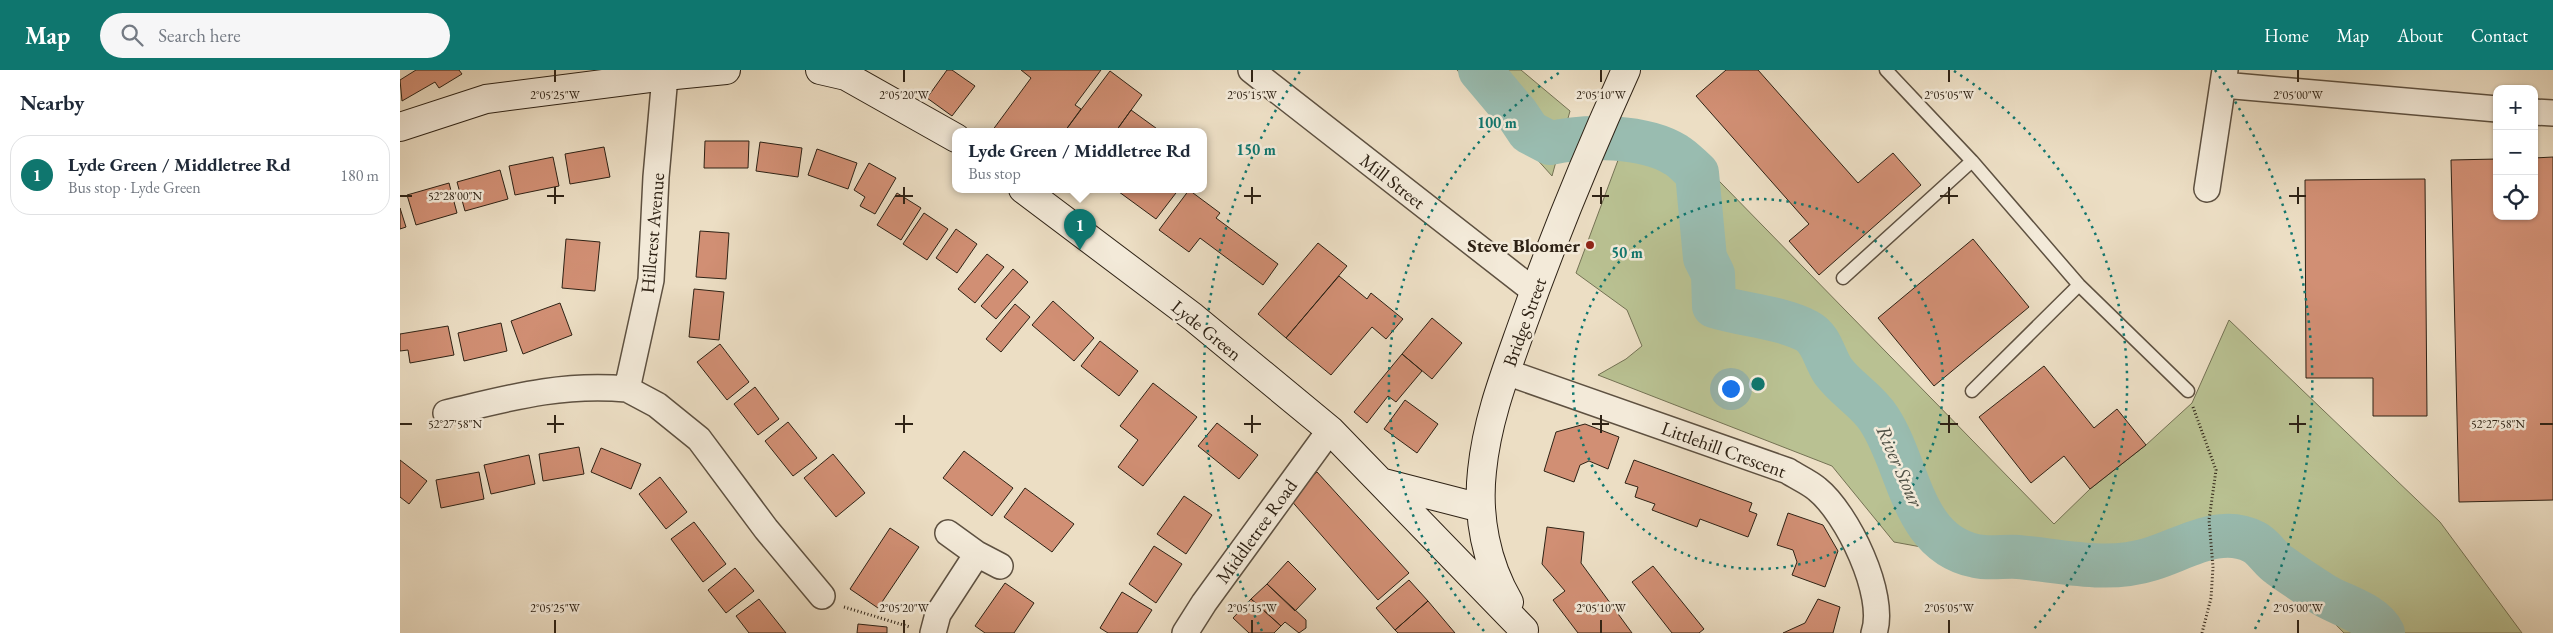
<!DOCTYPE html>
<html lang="en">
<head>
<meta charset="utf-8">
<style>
  body { margin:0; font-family:"EB Garamond",serif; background:#f6f6f7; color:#1f2937 }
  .controls { position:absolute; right:15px; top:15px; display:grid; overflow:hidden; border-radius:10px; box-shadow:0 1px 4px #0004 }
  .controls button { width:45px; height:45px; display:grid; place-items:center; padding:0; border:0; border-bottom:1px solid #e0e1e3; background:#fff; color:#1f2937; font:25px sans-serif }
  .you { position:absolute; left:1330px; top:318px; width:18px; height:18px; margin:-12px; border:4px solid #fff; border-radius:50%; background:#1a73e8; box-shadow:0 0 0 8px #1a73e833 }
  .badge { display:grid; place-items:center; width:32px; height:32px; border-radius:50%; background:#0f766e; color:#fff; font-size:16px; font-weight:700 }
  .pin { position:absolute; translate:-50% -41px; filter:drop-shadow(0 1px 2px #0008) }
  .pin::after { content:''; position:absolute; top:26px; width:18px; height:15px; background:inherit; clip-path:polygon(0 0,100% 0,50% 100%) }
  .popup { position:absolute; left:552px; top:58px; width:255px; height:65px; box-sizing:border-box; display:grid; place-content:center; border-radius:10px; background:#fff; filter:drop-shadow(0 1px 4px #0005); font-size:16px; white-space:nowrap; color:#747a83 }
  .popup b { font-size:19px; color:#1f2937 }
  .popup::after { content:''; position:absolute; left:50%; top:100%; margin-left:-10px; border:10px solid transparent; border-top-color:#fff }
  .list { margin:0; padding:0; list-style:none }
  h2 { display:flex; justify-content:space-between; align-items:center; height:65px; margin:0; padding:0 20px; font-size:21px }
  h2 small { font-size:16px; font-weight:400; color:#747a83 }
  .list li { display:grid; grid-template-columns:32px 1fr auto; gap:15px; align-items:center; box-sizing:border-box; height:80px; margin:0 10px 10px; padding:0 10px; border:1px solid #e0e1e3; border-radius:20px }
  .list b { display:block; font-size:19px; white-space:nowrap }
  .list p { margin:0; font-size:16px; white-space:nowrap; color:#747a83 }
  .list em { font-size:16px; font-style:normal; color:#747a83 }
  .icon { flex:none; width:28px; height:28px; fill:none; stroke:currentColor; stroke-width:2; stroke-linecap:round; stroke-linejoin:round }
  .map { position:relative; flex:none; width:2153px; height:563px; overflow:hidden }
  header { display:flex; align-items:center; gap:30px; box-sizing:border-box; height:70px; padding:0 25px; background:#0f766e; color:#fff }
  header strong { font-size:24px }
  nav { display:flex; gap:28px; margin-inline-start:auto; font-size:18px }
  .search { width:350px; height:45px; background:#f6f6f7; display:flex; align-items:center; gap:12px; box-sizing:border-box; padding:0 18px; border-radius:28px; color:#747a83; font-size:19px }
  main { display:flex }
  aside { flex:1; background:#fff }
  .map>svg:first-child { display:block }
</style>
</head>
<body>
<header>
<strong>Map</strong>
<div class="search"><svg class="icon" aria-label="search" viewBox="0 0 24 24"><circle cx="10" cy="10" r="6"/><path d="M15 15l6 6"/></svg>Search here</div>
<nav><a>Home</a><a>Map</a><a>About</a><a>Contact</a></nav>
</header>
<main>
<aside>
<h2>Nearby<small></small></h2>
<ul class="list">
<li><span class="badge">1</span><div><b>Lyde Green / Middletree Rd</b><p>Bus stop · Lyde Green</p></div><em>180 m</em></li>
</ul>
</aside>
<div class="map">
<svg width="2153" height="563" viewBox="0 0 2153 563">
  <rect width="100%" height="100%" fill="#ecdec4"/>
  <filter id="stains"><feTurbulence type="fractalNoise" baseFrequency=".004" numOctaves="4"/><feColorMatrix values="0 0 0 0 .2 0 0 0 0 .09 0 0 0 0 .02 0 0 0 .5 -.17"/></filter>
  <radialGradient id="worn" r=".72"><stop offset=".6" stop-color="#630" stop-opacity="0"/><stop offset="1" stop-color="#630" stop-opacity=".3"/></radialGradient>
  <path fill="#b9c192" stroke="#747254" d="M1057 0H1121L1170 41 1152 106Z
    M1233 50 1281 72 1654 454 1690 419 1746 375 1792 333 1829 250 2040 452 2122 563H1944L1855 472 1826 465 1802 469 1749 490 1716 496 1617 487H1576L1494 472 1432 396 1198 305 1226 289 1242 276 1227 240 1176 203Z"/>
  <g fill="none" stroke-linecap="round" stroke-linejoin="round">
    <path stroke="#99bcb0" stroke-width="44" d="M1080 0 1117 44 1129 62 1150 73C1186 65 1244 65 1276 85 1283 89 1290 97 1297 103L1305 188 1313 204 1314 236C1342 245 1381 247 1407 261 1422 269 1424 288 1433 301 1446 319 1467 330 1479 349 1510 396 1511 473 1576 486 1589 489 1605 486 1618 487 1662 491 1707 503 1751 489 1784 479 1820 454 1854 472 1864 477 1870 489 1879 495 1893 505 1909 516 1924 525 1942 536 1973 543 1983 563"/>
  </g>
  <path fill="#d18f74" stroke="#2e2215" d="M16 0H59L62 4 39 18 35 12 2 31 0 10Z
    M547 0H552L575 16 552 46 527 28Z
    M621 0H701L675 35 681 39 665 61H592L631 8Z
    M1326 0H1358L1458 113 1493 83 1521 115 1419 205 1389 171 1409 154 1296 26Z
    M710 1 742 25 716 61H665Z
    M731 40 760 61H716Z
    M305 71H349L348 98H304Z
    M360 72 402 78 398 107 356 101Z
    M204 77 210 107 170 114 165 84Z
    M417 79 457 93 448 119 408 105Z
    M153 87 159 116 115 125 109 96Z
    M2153 87V430L2059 432 2051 90 2097 89V146H2134V88Z
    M469 93 496 108 475 144 460 136 465 127 454 120Z
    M100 100 108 129 65 141 57 112Z
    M2025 109 2027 346H1973V308H1906L1905 110Z
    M49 113 57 143 16 155 7 125Z
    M715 119H779L756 149Z
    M789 120 820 143 816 148 878 194 863 215 800 168 789 182 759 160Z
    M497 123 521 138 501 170 477 155Z
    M0 138 6 157 0 159Z
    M524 143 548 159 527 190 503 174Z
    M556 159 577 174 557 203 536 188Z
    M300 161 329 163 326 209 296 207Z
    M166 169 200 172 195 221 162 218Z
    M1573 169 1629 237 1534 316 1478 248Z
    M918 173 947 196 886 268 858 244Z
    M587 184 604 197 575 233 558 219Z
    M613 199 628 212 596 249 581 236Z
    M939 206 967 229 971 223 1003 249 986 269 972 257 931 305 886 268Z
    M294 219 324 222 319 270 289 267Z
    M653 231 694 268 674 291 632 255Z
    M160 233 172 265 123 284 111 251Z
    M615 234 630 247 601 282 586 269Z
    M1032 248 1062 273 1032 309 1002 284Z
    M101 253 107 281 64 291 58 263Z
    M48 256 54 285 10 293 8 280 0 281V264Z
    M700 271 738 301 719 326 681 296Z
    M320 274 349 312 327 330 297 292Z
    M1002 284 1022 301 996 332 988 326 967 353 954 342Z
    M1644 296 1694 358 1717 339 1746 375 1690 419 1664 386 1631 413 1579 347Z
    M753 313 797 347 743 416 718 397 738 370 720 356Z
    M355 317 379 349 358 365 334 334Z
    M1005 330 1038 354 1017 383 984 359Z
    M388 352 417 388 393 406 365 371Z
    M817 353 858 385 839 409 798 376Z
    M1185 354 1219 367 1208 399 1189 391 1180 395 1174 412 1144 401 1156 362Z
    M179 377 184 404 143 411 139 384Z
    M201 378 241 394 231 419 191 402Z
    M564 381 613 418 592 446 543 408Z
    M433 384 465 423 436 447 404 408Z
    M129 385 135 414 91 424 84 395Z
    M0 390 27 411 9 434 0 427Z
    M1234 390 1352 433 1349 441 1357 444 1348 467 1300 449 1297 457 1252 440 1255 434 1235 427 1238 417 1225 413Z
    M79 402 84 429 41 438 36 410Z
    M917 402 1009 503 978 530 889 428Z
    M260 407 287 442 266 459 239 424Z
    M625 418 674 454 652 482 604 447Z
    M784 426 812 445 786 484 757 464Z
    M1388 443 1423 455 1438 481 1425 517 1392 505 1397 492 1393 480 1377 475Z
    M294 452 326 494 303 512 271 469Z
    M1147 457 1184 462 1181 493 1232 563H1178L1153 530 1165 521 1142 494Z
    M490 458 519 477 478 538 450 519Z
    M754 476 782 494 756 533 729 514Z
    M888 491 916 519 895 541 867 514Z
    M1253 496 1304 559 1299 563H1272L1232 512Z
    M335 498 354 521 326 543 308 520Z
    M1009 510 1028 531 995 560 976 538Z
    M605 513 634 533 614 563H585L575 556Z
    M867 514 906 550V558L899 563 885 552 881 556 851 529Z
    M722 522 752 540 737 563H708L700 558Z
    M359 529 386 563H349L336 546Z
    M851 529 881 556 874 563H849L833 548Z
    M1418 529 1440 537 1433 563H1383L1405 553Z
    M1028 531 1055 563H998L995 560Z
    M458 554 487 557V563H457Z"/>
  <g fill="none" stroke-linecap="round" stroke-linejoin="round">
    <g stroke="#5e5141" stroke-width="15">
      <path id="lane" d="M1486 0 1572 91 1679 215 1788 321
        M1443 208 1572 91
        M1572 321 1679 215"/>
    </g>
    <g stroke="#5e5141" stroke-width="28">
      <path id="street" d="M851 0 1134 221
        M265 6 256 107 251 210 227 319 257 335 299 369 366 459 422 526
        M1823 15 2097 39
        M2134 42 2153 43
        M1807 119 1825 0
        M1106 302 1388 401C1397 407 1409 412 1417 419 1447 443 1487 525 1474 563
        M46 343C109 328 161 313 227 319
        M577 484 600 496
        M533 563 538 544 577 484 548 463
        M785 563 804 533 930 360"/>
    </g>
    <g stroke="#2e2215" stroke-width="30">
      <path id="secondary" d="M420 0 446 6 556 68
        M0 57 86 29 265 6 326 0
        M623 119 793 247 930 360 1124 560
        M984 413 1081 438
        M1109 532C1086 493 1077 446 1082 401 1087 350 1105 304 1122 256 1153 169 1188 84 1226 0"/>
    </g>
    <path stroke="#2e2215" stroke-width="3" stroke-dasharray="1 2.5" stroke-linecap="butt" d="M1793 337 1816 400 1809 450 1813 497 1811 528 1802 563
      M444 537 510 557"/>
    <use href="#lane" stroke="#f3ead9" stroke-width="12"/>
    <use href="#street" stroke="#f3ead9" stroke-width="25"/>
    <use href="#secondary" stroke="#f3ead9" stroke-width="28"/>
  </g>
  <path fill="none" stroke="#2e2215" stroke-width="2" d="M155 0V12M504 0V12M852 0V12M1201 0V12M1549 0V12M1898 0V12M155 117V134M504 117V134M852 117V134M1201 117V134M1549 117V134M1898 117V134M0 126H12M147 126H164M495 126H513M844 126H861M1192 126H1209M1540 126H1558M1889 126H1906M155 345V363M504 345V363M852 345V363M1201 345V363M1549 345V363M1898 345V363M0 354H12M147 354H164M495 354H513M844 354H861M1192 354H1209M1540 354H1558M1889 354H1906M2140 354H2153M155 550V563M504 550V563M852 550V563M1201 550V563M1549 550V563M1898 550V563"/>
  <g fill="none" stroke="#0f766e" stroke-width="2.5" stroke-dasharray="2.5 5">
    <circle cx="1358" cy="314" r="185"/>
    <path d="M1084 561A369 369 0 0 1 1162 1M1554 1A369 369 0 0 1 1632 561"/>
    <path d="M862 561A554 554 0 0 1 901 0M1815 0A554 554 0 0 1 1854 561"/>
  </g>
  <circle fill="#8f2418" stroke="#f3ead9" stroke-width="2" cx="1190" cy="175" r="5"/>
  <g text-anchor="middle" stroke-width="5" stroke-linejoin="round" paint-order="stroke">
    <g font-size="19" fill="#2e2215" stroke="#f3ead9">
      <text transform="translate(993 111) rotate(38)" y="7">Mill Street</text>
      <text transform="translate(252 163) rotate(-85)" y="7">Hillcrest Avenue</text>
      <text transform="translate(1124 252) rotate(-70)" y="7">Bridge Street</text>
      <text transform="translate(807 260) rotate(39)" y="7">Lyde Green</text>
      <text transform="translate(1324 379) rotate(20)" y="7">Littlehill Crescent</text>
      <text transform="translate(856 461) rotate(-54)" y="7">Middletree Road</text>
    </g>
    <g font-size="19" font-weight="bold" fill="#2e2215" stroke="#f3ead9" text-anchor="end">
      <text x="1180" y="182">Steve Bloomer</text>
    </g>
    <g font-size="20" font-style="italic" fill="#4e5044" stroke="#f3ead9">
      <text transform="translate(1500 396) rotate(66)" y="7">River Stour</text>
    </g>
  </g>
  <g font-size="12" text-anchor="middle" fill="#2e2215" stroke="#f3ead9" stroke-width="5" stroke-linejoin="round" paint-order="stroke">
    <text x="155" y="29">2°05'25"W</text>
    <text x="504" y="29">2°05'20"W</text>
    <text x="852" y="29">2°05'15"W</text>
    <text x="1201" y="29">2°05'10"W</text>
    <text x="1549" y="29">2°05'05"W</text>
    <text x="1898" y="29">2°05'00"W</text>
    <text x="55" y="130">52°28'00"N</text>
    <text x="55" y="358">52°27'58"N</text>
    <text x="2098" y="358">52°27'58"N</text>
    <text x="155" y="542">2°05'25"W</text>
    <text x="504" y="542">2°05'20"W</text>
    <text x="852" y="542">2°05'15"W</text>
    <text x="1201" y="542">2°05'10"W</text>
    <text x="1549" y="542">2°05'05"W</text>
    <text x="1898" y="542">2°05'00"W</text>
  </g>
  <circle cx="1358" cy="314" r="8" fill="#0f766e" stroke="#f3ead9" stroke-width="2.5"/>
  <g font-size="15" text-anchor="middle" font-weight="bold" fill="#0f766e" stroke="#f3ead9" stroke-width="5" stroke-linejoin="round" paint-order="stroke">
    <text x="1097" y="58">100 m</text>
    <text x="856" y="85">150 m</text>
    <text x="1227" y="188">50 m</text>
  </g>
  <rect width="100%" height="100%" filter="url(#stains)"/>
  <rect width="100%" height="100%" fill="url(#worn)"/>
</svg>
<div class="controls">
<button>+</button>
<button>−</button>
<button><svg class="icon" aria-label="locate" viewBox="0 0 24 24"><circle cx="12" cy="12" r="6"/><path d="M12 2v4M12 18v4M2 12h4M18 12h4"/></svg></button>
</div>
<div class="you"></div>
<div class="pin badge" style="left:680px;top:180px">1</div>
<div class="popup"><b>Lyde Green / Middletree Rd</b>Bus stop</div>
</div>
</main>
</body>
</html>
